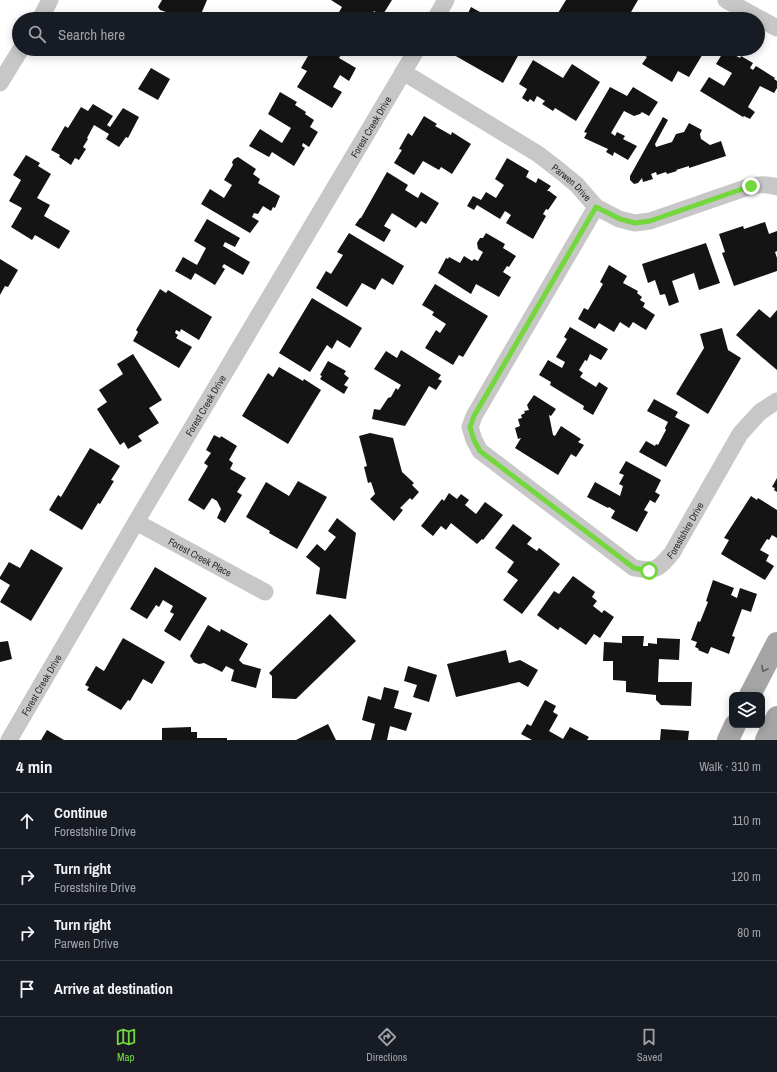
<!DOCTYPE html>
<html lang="en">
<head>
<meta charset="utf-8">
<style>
  body { margin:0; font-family:"Archivo Narrow",sans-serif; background:#242831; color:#f1f3f6 }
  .controls { position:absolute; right:12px; bottom:12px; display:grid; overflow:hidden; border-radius:8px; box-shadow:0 2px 10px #0003 }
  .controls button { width:36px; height:36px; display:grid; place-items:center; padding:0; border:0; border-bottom:1px solid #363941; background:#171b24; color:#f1f3f6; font:20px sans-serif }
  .stop { position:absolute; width:12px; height:12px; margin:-9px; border:3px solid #74d73d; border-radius:50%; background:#fff }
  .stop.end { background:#74d73d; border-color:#fff; box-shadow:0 1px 4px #0008 }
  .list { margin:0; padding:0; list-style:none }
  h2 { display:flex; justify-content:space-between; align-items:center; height:52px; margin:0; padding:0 16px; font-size:17px }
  h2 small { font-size:13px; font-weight:400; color:#9ea1a6 }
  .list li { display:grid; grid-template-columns:26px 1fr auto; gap:12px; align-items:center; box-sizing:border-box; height:56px; padding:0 16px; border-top:1px solid #363941 }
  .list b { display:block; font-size:15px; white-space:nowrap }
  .list p { margin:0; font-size:13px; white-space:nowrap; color:#9ea1a6 }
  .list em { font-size:13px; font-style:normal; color:#9ea1a6 }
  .icon { flex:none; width:22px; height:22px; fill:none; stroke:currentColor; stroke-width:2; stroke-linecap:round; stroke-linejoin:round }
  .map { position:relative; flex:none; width:777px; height:740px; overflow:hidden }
  .search { position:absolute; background:#171b24; box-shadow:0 2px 10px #0003; left:12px; right:12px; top:12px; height:44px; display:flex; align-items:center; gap:10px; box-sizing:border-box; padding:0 14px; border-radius:22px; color:#9ea1a6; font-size:15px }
  .sheet { height:276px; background:#171b24 }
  nav { display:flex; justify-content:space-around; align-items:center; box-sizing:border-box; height:56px; border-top:1px solid #363941; background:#171b24; font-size:11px; color:#9ea1a6 }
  nav a { display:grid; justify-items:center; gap:2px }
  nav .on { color:#74d73d }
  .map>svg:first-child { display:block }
</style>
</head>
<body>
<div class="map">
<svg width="777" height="740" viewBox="0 0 777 740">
  <rect width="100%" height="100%" fill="#fff"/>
  <path fill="#141414" d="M162 0H207L199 19H163L166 12 160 10 158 7Z
    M331 0H392L382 16 374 11 369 19H335L342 7Z
    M566 0H638L627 19H569L558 13Z
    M471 7 487 16 485 19H465Z
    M312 49H341V50L343 51 339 58 356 68 349 81 340 75 333 87 342 92 332 108 297 87 307 71 301 68Z
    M448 49H509L519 54 503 83 447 51Z
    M633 49H700L704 52 689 77 678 71 672 82 642 64 647 57Z
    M724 51 730 55 731 53 740 58 741 56 753 63 750 68 753 70 756 66 775 78 774 79 777 81V88L774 93 760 86 748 107 755 112 750 119 744 116 743 117 700 91 709 77 724 86 732 73 716 64Z
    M533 60 563 78 572 64 600 82 576 121 555 108 553 111 542 104 545 101 537 96 534 102 530 99 528 102 522 98 527 89 519 84Z
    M151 68 170 79 158 100 138 89Z
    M610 87 627 96 633 87 658 102 649 116 642 112 640 114 634 116 624 111 611 133 615 136 617 132 625 136 623 139 637 146 628 160 614 152 613 156 606 152 608 149 584 138 587 133 584 132Z
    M280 92 297 102 295 105 306 112 305 114 314 120 310 127 318 132 309 147 303 143 302 146 305 148 294 166 272 152 269 157 249 146 260 129 282 143 291 128 268 114Z
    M93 104 113 116 107 125 110 127 123 108 139 117 128 138 126 137 119 147 106 139 109 134 94 125 87 138 88 139 83 147 86 149 79 160 75 158 71 165 59 157 60 155 51 150 65 126 68 128 81 107 88 111Z
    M424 116 437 124 435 126 451 135 452 132 471 144 452 174 441 167 439 170 423 161 414 175 394 163 402 150 399 149 408 133 412 136Z
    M663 117 668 120 655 144 656 147 672 142 676 134 684 132 689 123 702 130 700 134 701 139 710 145 721 141 726 156 689 168V166L676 170 677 171 667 174 666 172 657 175 656 172 651 174 653 179 643 182 642 178 638 183 634 184 630 180V176Z
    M26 155 40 163 38 166 51 174 37 198 50 205 44 216 70 231 59 249 35 235 32 240 11 227 22 208 9 201 21 180 13 175Z
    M238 157 256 169 253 174 260 179 258 183 280 196 275 208 273 207 271 211 263 206 258 214 254 213 252 217 259 221 250 233 201 204 210 189 224 198 232 185 224 180 233 165 232 162 234 159Z
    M507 158 529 171 526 177 536 183 538 178 551 186 547 191H549L557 197 548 210 546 209 543 214 546 216 533 239 506 223 511 215 505 211 500 219 477 205 474 210 467 206 473 196 481 200 486 192 496 198 504 185 495 179Z
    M387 172 408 185 405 190 418 198 421 192 439 203 426 224 421 221 416 228 392 213 384 226 391 230 384 242 355 225 360 218H361Z
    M207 219 240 238 235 247 225 242 223 246 250 262 243 275 224 264 222 267 225 269 215 285 195 273 191 280 175 271 183 257 197 265 206 248 194 241Z
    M765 222 769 234 777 231V251L775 252 777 258V271L734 286 722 253 725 252 719 234 743 226 744 229Z
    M349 233 404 266 393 285 382 278 375 290 362 283 347 307 316 288 326 271 331 274 343 255 337 252Z
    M486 233 505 244 503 248 516 256 509 267 507 266 503 272 511 277 499 297 476 284 471 294 438 273 446 258 448 259 449 257 460 263 464 256 472 261 474 259 478 261 483 252 478 249 477 243 480 238H483Z
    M706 243 720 283 699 290 694 273 672 281 679 302 669 306 665 294 660 295 655 280 648 283 642 264Z
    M0 259 18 270 8 287 5 286 0 295Z
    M609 265 627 276 623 283 638 291 637 293 642 297 640 300 645 303 643 307 655 315 646 330 633 322 629 328 620 322 614 332 599 323 595 329 578 319 584 308 588 310 603 284 600 282Z
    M435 284 488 316 463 357 459 355 453 365 425 348 436 330 440 333 446 324 432 315 434 312 422 305Z
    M160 289 166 293 168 290 212 317 199 340 181 329 180 332 176 330 175 333 178 335 176 338 192 347 179 368 133 341 138 332 136 330Z
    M312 298 362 328 350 348 337 340 332 349 327 345 310 372 279 353Z
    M759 309 770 318 777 310V370L736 335Z
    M570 327 608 349 601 360 590 354 587 361 585 360 579 370 583 373 580 377 596 387 599 382 608 388 593 415 583 409 584 406 550 385 551 382 539 375 548 360 562 368 565 362 556 357 567 339 564 337Z
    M722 328 728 350 741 358 708 414 676 394 704 348 700 334Z
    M401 350 441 375 438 379 442 381 436 390 429 386 405 426 372 419 374 409 380 410 388 398 391 397 396 388 398 390 401 385 374 369 386 351 397 358Z
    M133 354 162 400 149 408 159 423 138 436 142 441 128 449 124 442 120 445 97 409 107 402 99 390 123 374 117 364Z
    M328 361 346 371 344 374 349 378 344 385 348 387 344 394 320 379 322 376 320 375Z
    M279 367 303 381 304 379 321 390 288 444 242 416 268 373 273 377Z
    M534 395 556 409 551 416 549 415 553 435 555 436 561 426 581 439 578 442 584 445 576 457 571 454 558 475 515 448 521 438 518 439 515 428 520 426 518 419 522 418 521 415 525 413 524 411 529 410 527 405Z
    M654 399 678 412 675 417 690 425 666 467 639 452 646 441 655 446 656 444 658 445 666 430 665 428 668 422 647 411Z
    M370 433 393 438 402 472 414 483 412 485 419 492 412 500 410 498 400 508 403 510 394 521 370 499 375 494 371 482 368 483 364 467 367 466 359 436Z
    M214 435 220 438 221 436 237 446 229 460 233 463 230 469 246 478 237 492 242 495 225 523 217 518 221 509 217 501 212 498 204 510 188 500 208 466 204 463 211 453 206 450Z
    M90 448 120 466 111 480 114 481 100 504 98 503 82 530 49 510 58 495 61 497Z
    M626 461 661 480 655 492 660 495 655 503 650 500 644 510 648 512 637 532 611 518 615 511 609 507 608 508 587 497 595 482 620 496 623 486 619 484 624 475 619 473Z
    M777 478V492L774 490 775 488 772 487Z
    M298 481 327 497 297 549 269 533 270 531 246 517 266 482 289 496Z
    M449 493 457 499 461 494 469 500 465 505 476 514 485 502 503 515 483 540 482 539 477 544 451 523 446 530 441 526 433 536 421 526 442 499 444 501Z
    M751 496 757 500 758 498 777 510V538L772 535 769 540 767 539 760 550 769 555 766 561 774 566 765 580 721 554 729 540 724 538Z
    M337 518 356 533 346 599 316 594 320 568 306 557 317 544 325 551 336 537 328 531Z
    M513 524 532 538 527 544 537 551 539 548 560 564 522 614 503 600 518 580 507 572 514 562 495 548Z
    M31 549 63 568 31 621 0 602 10 585 0 579V577L9 562 20 568Z
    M155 567 207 598 180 641 164 631 174 614 170 612 173 606 163 600 159 607 156 605 147 619 130 609Z
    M573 576 595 592 592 597 597 601 593 606 602 613 604 610 614 617 600 638 594 634 586 645 560 627 558 630 537 615 554 591 559 594Z
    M713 580 734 588 731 595 737 598 740 588 757 594 751 612 742 609 732 636 735 637 729 654 711 647 708 654 698 650 699 649 695 647 697 642 691 640 698 621 700 622 708 602 706 601Z
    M330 614 356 641 296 699 272 698V676L269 673Z
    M208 625 220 632 221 629 248 644 239 660 243 664 261 669 256 688 231 681 234 670 226 666 222 672 204 663 199 664 194 662 190 656Z
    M622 636H644L643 646H648V643L657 644V638L680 639 679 660 659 659 658 682H692L691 706 661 705 656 700V695L626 692V681L613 680V661H603L604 642 622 643Z
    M123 638 165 662 152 684 143 679 130 701 128 700 121 710 87 690 89 687 85 685 96 666 104 671Z
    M8 641 12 659 0 662V642Z
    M506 650 509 663 520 660 538 670 528 687 519 682 456 697 447 664Z
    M408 666 437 675 429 702 413 697 417 685 404 681Z
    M384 687 399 691 394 708 412 713 406 731 390 726 387 740H371L375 724 362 720 368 696 381 700Z
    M545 700 556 706 553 712 558 715 549 731 563 739 570 727 589 737 587 740H532L521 734 527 724 531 726Z
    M328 724 336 740H296Z
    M191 727V732H197V738H227V740H162V728Z
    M661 729 689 731 688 740H660Z
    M47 730 64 740H41Z"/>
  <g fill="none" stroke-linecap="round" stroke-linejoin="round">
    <g stroke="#c7c7c7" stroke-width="17">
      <path d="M726 0 777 28"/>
      <path d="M40 19 50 0"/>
      <path d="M435 19 446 0"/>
      <path id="s1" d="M403 72 538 154 560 171 577 185 596 207 619 219 635 223 650 221 751 186C760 184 768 184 777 187"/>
      <path d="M0 83 21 49"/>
      <path id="s2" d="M596 207 474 416 470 427 474 440 480 451 634 568C657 572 658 569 672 553L740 434 760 412 777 401"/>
      <path id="s3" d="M136 522 265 592"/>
      <path id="s4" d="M9 740 136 522 417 49"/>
    </g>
    <path stroke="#a5a5a5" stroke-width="22" d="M750 695 777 643
      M728 740 735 725
      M766 740 777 717"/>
  </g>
  <defs><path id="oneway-chevron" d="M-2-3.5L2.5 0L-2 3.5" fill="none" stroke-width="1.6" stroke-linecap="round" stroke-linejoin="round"/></defs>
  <use stroke="#5d5d5d" href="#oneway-chevron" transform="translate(764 669) rotate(118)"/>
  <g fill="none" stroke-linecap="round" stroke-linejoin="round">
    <path stroke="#74d73d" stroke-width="5" d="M649 571 634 568 480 451 474 440 470 427 474 416 596 207 620 219 635 223 650 221 751 186"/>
  </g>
  <g text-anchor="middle" stroke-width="4" stroke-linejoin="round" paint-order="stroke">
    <g font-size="10" fill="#2d2d2d" stroke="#fff">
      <text dy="4" stroke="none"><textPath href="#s4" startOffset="712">Forest Creek Drive</textPath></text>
      <text dy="4" stroke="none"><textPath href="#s1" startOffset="202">Parwen Drive</textPath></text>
      <text dy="4" stroke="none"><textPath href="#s4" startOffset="388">Forest Creek Drive</textPath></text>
      <text dy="4" stroke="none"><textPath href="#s2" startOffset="544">Forestshire Drive</textPath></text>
      <text dy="4" stroke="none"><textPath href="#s3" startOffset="73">Forest Creek Place</textPath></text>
      <text dy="4" stroke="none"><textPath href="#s4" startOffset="64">Forest Creek Drive</textPath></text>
    </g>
  </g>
</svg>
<div class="controls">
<button><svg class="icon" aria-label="layers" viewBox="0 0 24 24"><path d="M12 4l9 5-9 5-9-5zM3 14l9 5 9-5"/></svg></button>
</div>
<div class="stop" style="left:649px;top:571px"></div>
<div class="stop end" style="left:751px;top:186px"></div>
<div class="search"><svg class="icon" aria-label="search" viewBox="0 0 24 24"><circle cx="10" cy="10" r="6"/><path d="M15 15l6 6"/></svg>Search here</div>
</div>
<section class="sheet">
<h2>4 min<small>Walk · 310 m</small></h2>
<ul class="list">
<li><svg class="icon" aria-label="ahead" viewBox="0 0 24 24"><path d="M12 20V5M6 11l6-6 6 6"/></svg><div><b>Continue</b><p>Forestshire Drive</p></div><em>110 m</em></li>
<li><svg class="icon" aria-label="right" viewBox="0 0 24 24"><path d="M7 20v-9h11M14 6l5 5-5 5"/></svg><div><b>Turn right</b><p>Forestshire Drive</p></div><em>120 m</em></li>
<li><svg class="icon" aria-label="right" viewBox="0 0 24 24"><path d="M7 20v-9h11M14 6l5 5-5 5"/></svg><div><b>Turn right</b><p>Parwen Drive</p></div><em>80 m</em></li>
<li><svg class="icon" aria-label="arrive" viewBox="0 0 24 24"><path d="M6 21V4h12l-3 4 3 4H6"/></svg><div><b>Arrive at destination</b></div></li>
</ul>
</section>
<nav>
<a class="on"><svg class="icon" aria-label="map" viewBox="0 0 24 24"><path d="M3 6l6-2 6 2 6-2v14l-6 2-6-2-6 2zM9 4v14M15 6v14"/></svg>Map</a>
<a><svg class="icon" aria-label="directions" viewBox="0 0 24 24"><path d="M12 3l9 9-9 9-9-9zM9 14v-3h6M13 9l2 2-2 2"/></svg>Directions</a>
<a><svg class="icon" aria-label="saved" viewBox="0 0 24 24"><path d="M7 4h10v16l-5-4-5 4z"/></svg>Saved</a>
</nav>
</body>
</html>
